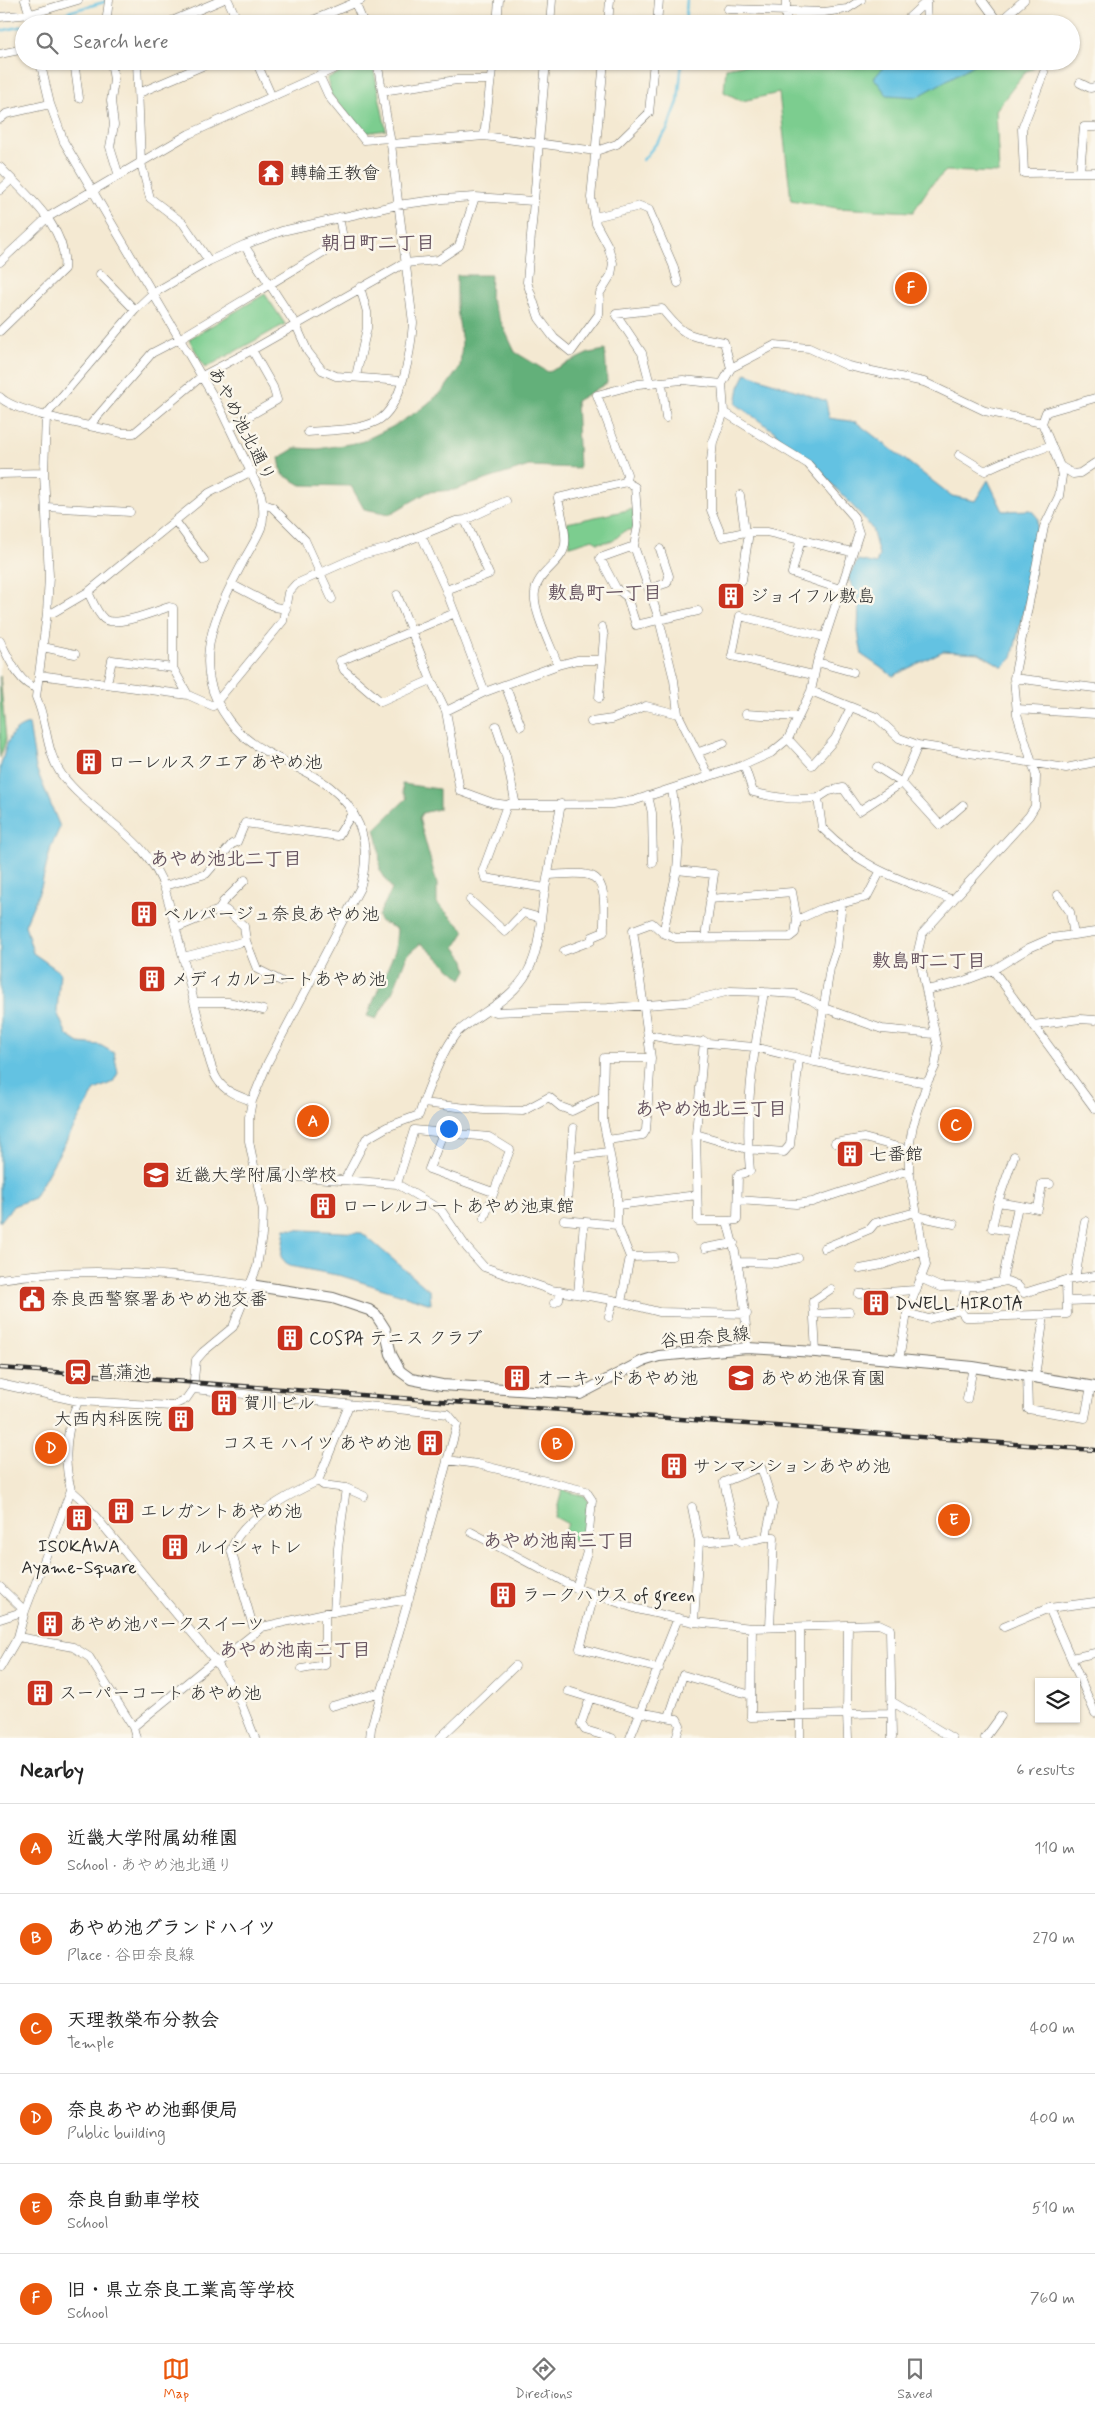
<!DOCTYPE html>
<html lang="en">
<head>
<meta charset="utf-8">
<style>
  body { margin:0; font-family:Mynerve,"Klee One",sans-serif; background:#f6f6f6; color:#222 }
  .controls { position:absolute; right:15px; bottom:15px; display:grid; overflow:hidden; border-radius:0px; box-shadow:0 1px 4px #0004 }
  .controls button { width:45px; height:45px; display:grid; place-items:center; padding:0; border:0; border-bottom:1px solid #e0e0e0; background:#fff; color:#222; font:25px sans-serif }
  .you { position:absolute; left:448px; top:1128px; width:18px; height:18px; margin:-12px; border:4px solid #fff; border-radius:50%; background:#1a73e8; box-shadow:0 0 0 8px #1a73e833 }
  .badge { display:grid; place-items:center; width:32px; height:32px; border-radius:50%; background:#ea580c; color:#fff; font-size:16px; font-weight:700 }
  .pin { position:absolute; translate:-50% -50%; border:2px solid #fff; box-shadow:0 1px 5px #0006 }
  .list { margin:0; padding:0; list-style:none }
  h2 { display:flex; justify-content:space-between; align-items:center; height:65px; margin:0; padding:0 20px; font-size:21px }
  h2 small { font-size:16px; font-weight:400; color:#767676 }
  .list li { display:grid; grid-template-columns:32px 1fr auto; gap:15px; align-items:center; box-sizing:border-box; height:90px; padding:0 20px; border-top:1px solid #e0e0e0 }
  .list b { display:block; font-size:19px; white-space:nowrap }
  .list p { margin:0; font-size:16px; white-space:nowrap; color:#767676 }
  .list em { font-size:16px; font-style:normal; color:#767676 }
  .icon { flex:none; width:28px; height:28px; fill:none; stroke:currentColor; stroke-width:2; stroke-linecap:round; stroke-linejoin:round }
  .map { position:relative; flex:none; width:1095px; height:1738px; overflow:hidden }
  .search { position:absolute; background:#fff; box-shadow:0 1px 4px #0004; left:15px; right:15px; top:15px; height:55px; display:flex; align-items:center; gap:12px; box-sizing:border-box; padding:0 18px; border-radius:28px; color:#767676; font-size:19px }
  .sheet { height:605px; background:#fff }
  nav { display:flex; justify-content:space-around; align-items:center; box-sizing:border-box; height:70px; border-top:1px solid #e0e0e0; background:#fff; font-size:14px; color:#767676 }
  nav a { display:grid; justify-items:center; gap:2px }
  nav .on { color:#ea580c }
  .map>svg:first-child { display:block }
</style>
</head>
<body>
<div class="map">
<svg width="1095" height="1738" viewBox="0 0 1095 1738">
  <rect width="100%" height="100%" fill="#fbf7ec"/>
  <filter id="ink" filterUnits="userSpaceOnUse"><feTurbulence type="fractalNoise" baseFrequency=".02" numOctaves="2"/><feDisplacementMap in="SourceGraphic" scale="10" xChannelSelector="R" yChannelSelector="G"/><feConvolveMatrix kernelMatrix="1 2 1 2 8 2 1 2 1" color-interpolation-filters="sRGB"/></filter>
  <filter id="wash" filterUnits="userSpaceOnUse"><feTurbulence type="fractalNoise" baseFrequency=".0096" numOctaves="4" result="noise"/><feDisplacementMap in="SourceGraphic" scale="20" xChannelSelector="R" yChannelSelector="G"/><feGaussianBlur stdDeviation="1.12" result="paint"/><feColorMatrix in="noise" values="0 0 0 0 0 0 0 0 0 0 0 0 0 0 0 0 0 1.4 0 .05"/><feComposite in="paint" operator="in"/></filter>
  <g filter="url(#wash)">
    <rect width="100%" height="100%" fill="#f4e9d2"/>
    <path fill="#7bcd8f" stroke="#537c5d" d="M369 61H372L386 130 365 133 331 95 327 78Z
      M872 61H1033V69L1026 71 996 110 999 173 946 171 931 185 913 212 837 208 791 200 779 93 742 101 724 92 726 68 742 65 866 67Z
      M265 294 285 324 205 368 189 339Z
      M633 509 634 529 624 531 613 541 597 543 593 539 570 546 567 523Z
      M0 676 6 740 0 758Z
      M562 1490 585 1496 588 1501 584 1545 562 1535 568 1524 555 1517Z"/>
    <path fill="#64b07a" stroke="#486e52" d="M457 275H491L490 298 515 352 548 372 589 353 605 350 607 383 576 401 579 468 529 466 454 490 428 492 390 514 364 509 351 486 301 485 282 474 279 458 295 448 318 449 361 442 394 426 421 409 443 391 460 367 462 343 457 309Z
      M402 784 439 789V809L422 813 419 818 437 884V903L465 931 455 947 465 960 467 970 462 979 421 943 407 955 393 991 376 1019 367 1016 395 951 397 929 380 921 378 916 392 889 380 870 379 846 375 829 407 798 403 792Z"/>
    <path fill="#63c2e2" stroke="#477686" d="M889 61H974L977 63 917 97 887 95 874 78Z
      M746 373 826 401 829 418 856 422 952 496 975 501 988 480 1003 511 1031 510 1038 518 1033 572 1012 658 1003 667 979 653 943 651 893 676 862 655 858 632 859 603 848 577 858 560 876 564 879 555 872 529 863 517 814 465 782 442 775 432 736 404 739 387Z
      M29 724 36 768 60 827 51 847 41 887 25 925 33 953 60 972 57 1012 67 1035 79 1043 100 1045 114 1053 118 1073 113 1082 95 1090 34 1198 13 1206 0 1222V768C6 749 7 729 29 724Z
      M285 1229 362 1233 430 1291 431 1304 342 1276 289 1266 281 1257Z"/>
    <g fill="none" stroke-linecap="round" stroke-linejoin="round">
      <path stroke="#63c2e2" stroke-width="2.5" d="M35 23 56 19 68 12 108 1
        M685 24 687 0
        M0 31 24 26
        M643 160 667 130 678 102 682 61"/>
    </g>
  </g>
  <g filter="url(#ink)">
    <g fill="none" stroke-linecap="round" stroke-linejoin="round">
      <g stroke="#716e65" stroke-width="9">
        <path id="minor" d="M25 0 33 24
          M228 0 239 24
          M354 0 364 24
          M982 0 998 22
          M926 2 927 24
          M728 9 824 12 847 9 861 0
          M0 17 31 14 78 0
          M106 24 109 0
          M165 24 222 0
          M304 24 361 0
          M443 24H451
          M497 24 499 0
          M550 24 552 0
          M608 24 610 0
          M657 24 659 0
          M786 24V0
          M902 24 928 0
          M997 24 1024 0
          M0 54 24 49
          M74 61 79 98
          M111 61 114 80 111 101 114 125 110 147 119 176
          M137 61 141 163 150 198 183 223 209 261
          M256 61 271 95
          M546 61 527 282 539 318 554 338 571 352 599 314 600 293 611 275 613 263 608 246 596 224 591 198 604 61
          M41 65 73 61
          M1044 72 1022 129 1024 173 1095 172
          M319 75 329 97 364 140 390 138
          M1080 83 1090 88 1095 87
          M382 91 457 80H490
          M139 93 214 61
          M0 119 6 114 50 104
          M484 136 493 61
          M391 144 484 136 596 151 617 144 649 113 654 61
          M0 167C25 194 69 228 64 269L0 331
          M1080 172 1084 127H1095
          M0 190 11 180
          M595 217 640 206 649 210 673 265 678 283
          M244 245 296 325 308 352 322 370 336 376 401 381
          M0 262 48 217 189 134 351 61
          M100 274 135 310
          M356 376 367 328V312L360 287
          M662 383 666 418
          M650 384 642 353 616 314 662 309C685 338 688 335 724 342L731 368
          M0 397C14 413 97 427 122 433H134L202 376 252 350 405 263 438 260 459 246 475 197
          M724 412 713 442 711 461V510L722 537 745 532H767L852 552
          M90 425 152 353 179 339 340 242 342 233 339 217
          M230 427 277 400 273 387 252 350
          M308 432C330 430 357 431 377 421 403 407 411 349 413 323L391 144 377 61
          M959 455 985 471C1006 458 1029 455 1051 445
          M1060 466 1073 474 1080 473 1095 463
          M0 474 44 473
          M740 495 745 532
          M264 504 272 507 305 540 332 599
          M46 507 130 512
          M176 522 204 560
          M421 535 446 590 485 692
          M801 539 792 573 840 589
          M634 546 600 558 616 588 627 597 636 625 698 611
          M742 580 749 532
          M231 584 275 607 286 609
          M649 589 667 583 669 576 660 549
          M446 590 489 574 465 520
          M88 592C92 600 97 613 104 619 115 628 156 611 169 607L173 608V668L188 695 213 706 283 621 288 593 296 584 361 555 389 548 456 521 465 520 506 501
          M397 595 431 680 381 702 344 670 340 661 455 613
          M47 613 54 612 88 592 209 493 252 471
          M0 641C8 656 19 685 37 688
          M43 647 75 654
          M817 662 853 672
          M558 665 577 660H602
          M39 675 188 695
          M813 675 732 656 740 616 825 637
          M1014 678 1095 688
          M431 680 446 711 460 791 493 803 507 805 612 804 633 801 744 765 771 753 788 739 811 691 817 662 859 533 854 517 808 464 724 412 722 384 731 368 775 345 809 348 848 366 924 382 985 411 1042 423
          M107 683 112 660 173 668
          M505 685 521 726
          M811 691 876 717 899 738 918 745 1066 768 1095 762
          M599 698 604 636 602 627
          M1017 709 1095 714
          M446 711 485 692 558 665C552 648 532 610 535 592 537 572 563 563 565 544 567 530 560 511 558 498L626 482
          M746 714 798 717
          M591 722 612 719 646 706 678 714
          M496 726 506 756 515 801 507 805 483 870 485 878 545 888
          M788 739 812 765 835 739 851 707
          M699 752 724 743
          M744 765 753 792C775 798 794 800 818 798L822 828C864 870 899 879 953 900
          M877 767 902 783 940 825 963 805
          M709 776 678 714 674 680 659 619 634 546 638 526 635 487 626 482 627 474 597 395 638 384 683 380 722 384
          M648 796 652 813 653 863
          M818 798 829 791 843 788 859 811 902 783 918 745
          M677 870 714 874 705 938
          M548 875C561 875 576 872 588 875 610 879 603 916 604 932L592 937 591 941 564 951
          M164 886 206 874 232 844 237 842 245 823 338 836 353 812
          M1058 895 1070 912 1074 935
          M710 899 792 892 797 920
          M470 900 505 932 523 913 541 918
          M219 910H226L244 926 246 941 257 969 281 981
          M176 928 219 910 223 902 245 880
          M663 933 677 870 679 842 672 789
          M183 957 246 941
          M993 970 1095 1109
          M927 990 961 982 993 970 1029 948 1052 938 1095 932
          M195 1002H228L263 1010
          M489 1010 496 1012 608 1008 686 1002 730 991 764 992 795 994 811 1000 824 1008 882 1029 934 1034
          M1033 1025 1080 1019 1095 1020
          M649 1035 674 1040 754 1047 815 1062 927 1083
          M704 1041 696 1134 698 1221H727
          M815 1062 830 968 837 947 842 903
          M603 1096 604 1058H651
          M252 1101C238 1096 225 1092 217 1079 210 1068 208 1052 204 1040 190 990 180 939 165 890 149 837 93 816 62 775 45 752 48 723 36 697L47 613 49 576 44 473 46 415 135 310 152 294 209 261 244 245 282 231 397 205 443 199 475 197 533 201
          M423 1103 484 1110 523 1111 549 1097 561 1107 572 1111 603 1096V1120L607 1140
          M443 1133 429 1169 493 1192
          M696 1134 747 1149 784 1152 790 1145 799 1058
          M835 1143 864 1138 909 1150
          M571 1157 608 1152
          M257 1174 397 1184 441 1210 467 1248 484 1267 551 1290 613 1300 659 1312 747 1314
          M345 1179 366 1139 387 1127 419 1115C425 1096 445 1042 460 1030 483 1011 513 999 528 971 541 947 540 917 545 890 550 861 556 832 561 804
          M397 1184 414 1130 489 1137 510 1150 484 1218
          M738 1200 796 1204 812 1202 909 1170
          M567 1201 573 1128
          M998 1202 1038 1209 1042 1184H1050
          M618 1205 697 1195
          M917 1216 954 1224
          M564 1220 617 1225
          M1011 1231 992 1228 998 1202 1014 1156
          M705 1248 734 1243
          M824 1248 870 1229 875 1223 916 1212
          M630 1257 672 1256
          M738 1262 777 1263 798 1258
          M860 1269 882 1265 924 1250
          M920 1278 940 1287 976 1286 1007 1281 1017 1285 1024 1293 1066 1280 1095 1276
          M0 1279C86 1266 164 1273 250 1285
          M1075 1279 1085 1221
          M1002 1282 1018 1206
          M578 1294 584 1222
          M859 1294 915 1290
          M1067 1301 1095 1300
          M621 1302 630 1257 617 1225V1191L607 1140 643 1135 646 1130 651 1058 633 930 652 923 663 933 676 938 790 937 795 933 797 920 821 909 867 897 880 872
          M554 1303 559 1300 560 1291
          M960 1310 965 1317H974L1067 1314 1066 1280
          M907 1313 929 1319 960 1310 967 1286
          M814 1314 849 1312
          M609 1317 613 1300
          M747 1348C746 1305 739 1262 727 1221L737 1220 738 1175 750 1171C744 1112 754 1050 764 992
          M816 1352 813 1301 831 1289
          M899 1360 907 1313 926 1265 909 1170V1148L913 1125 927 1083 935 1067 938 1048 918 951 922 934 1029 816 1035 806 1036 776 1017 714 1014 678 1044 527 1059 496 1062 476 1060 466 1042 423 1046 412 1095 398
          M1027 1375 1028 1409 1085 1418 1091 1386
          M1035 1376 1044 1316
          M0 1384 78 1401 172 1406 186 1399 193 1389 196 1360 203 1352 233 1327 257 1267 262 1235 263 1210 249 1141V1117L252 1101 268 1062 360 888C366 868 367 845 359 825 337 771 281 769 242 735 232 726 223 713 217 701 193 652 222 602 245 558 250 549 257 538 261 528 265 516 263 502 260 491L219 406 64 142 50 104 40 61
          M193 1389 448 1414 457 1425 420 1560 371 1728 370 1738
          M967 1399 973 1367
          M447 1460 477 1464 586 1491 592 1500 587 1552 576 1588
          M318 1481 349 1405
          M71 1490 81 1499 217 1663 241 1703 255 1738
          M692 1507 699 1542
          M471 1532 576 1588 637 1609 694 1622 752 1628 879 1624 890 1629 892 1738
          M737 1539 724 1482 761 1467 773 1504 766 1537
          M0 1587 25 1611 0 1619
          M594 1595 580 1648 659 1669
          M1049 1608 1095 1713
          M334 1612 338 1548 346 1488
          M694 1622 699 1542 737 1539 742 1542 766 1537H774L770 1627
          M800 1627V1738
          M1004 1627 1049 1608 1095 1602
          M752 1628 751 1717 847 1714 848 1625
          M255 1633 231 1550C241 1519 290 1494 318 1481L323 1485 346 1488 364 1496
          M18 1637 73 1647 89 1657 133 1727 136 1738
          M1071 1658 1095 1653
          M217 1663 262 1627 325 1613 409 1599
          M0 1668 18 1637 25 1611 71 1490C63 1460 66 1429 78 1401
          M302 1669 325 1665V1613
          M568 1691 633 1711 677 1719 680 1725 676 1738
          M590 1698 581 1724 585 1730 612 1738
          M891 1701 952 1738
          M332 1706 381 1692
          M669 1717 683 1675 751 1695
          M133 1727 215 1660
          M440 1738 515 1666
          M630 1738 678 1618
          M848 1738 847 1714 891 1713
          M985 1738 1001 1716"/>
      </g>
      <g stroke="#716e65" stroke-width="12">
        <path id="major" d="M250 1285 333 1298 369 1310 376 1315 385 1329 391 1354 400 1371 411 1379 442 1385 580 1394 643 1361 659 1356 747 1348 816 1352 973 1367 1095 1387"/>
      </g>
      <use href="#minor" stroke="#fff" stroke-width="8"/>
      <use href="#major" stroke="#fff" stroke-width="10"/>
      <g stroke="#2b2b2b" stroke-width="4.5">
        <path id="rail" d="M0 1368 1095 1450"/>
      </g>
      <use href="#rail" stroke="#fbf7ec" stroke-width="2.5" stroke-dasharray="8" stroke-linecap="butt"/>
    </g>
  </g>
  <defs>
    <g id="temple-square" transform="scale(1.4375)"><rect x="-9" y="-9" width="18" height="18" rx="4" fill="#c8321e" stroke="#fbf7ec"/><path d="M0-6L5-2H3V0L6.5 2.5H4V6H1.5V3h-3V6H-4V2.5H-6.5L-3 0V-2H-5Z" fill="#fff"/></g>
    <g id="building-square" transform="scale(1.4375)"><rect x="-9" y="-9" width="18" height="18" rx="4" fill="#c8321e" stroke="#fbf7ec"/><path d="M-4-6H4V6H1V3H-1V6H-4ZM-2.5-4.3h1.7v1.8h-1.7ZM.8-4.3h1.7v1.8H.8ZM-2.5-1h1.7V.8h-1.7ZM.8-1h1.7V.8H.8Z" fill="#fff"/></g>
    <g id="school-square" transform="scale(1.4375)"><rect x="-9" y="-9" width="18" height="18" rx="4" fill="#c8321e" stroke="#fbf7ec"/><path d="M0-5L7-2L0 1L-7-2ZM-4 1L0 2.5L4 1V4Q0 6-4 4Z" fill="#fff"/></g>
    <g id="civic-square" transform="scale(1.4375)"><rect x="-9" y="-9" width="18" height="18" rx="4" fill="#c8321e" stroke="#fbf7ec"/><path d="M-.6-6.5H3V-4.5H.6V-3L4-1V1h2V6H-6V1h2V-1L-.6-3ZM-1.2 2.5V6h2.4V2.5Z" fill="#fff"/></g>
    <g id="station-square" transform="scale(1.4375)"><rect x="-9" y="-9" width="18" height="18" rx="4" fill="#c8321e" stroke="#fbf7ec"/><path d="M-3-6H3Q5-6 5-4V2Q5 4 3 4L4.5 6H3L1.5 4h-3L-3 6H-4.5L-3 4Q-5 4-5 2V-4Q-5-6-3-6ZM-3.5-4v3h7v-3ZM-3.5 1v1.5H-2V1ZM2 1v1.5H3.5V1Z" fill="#fff"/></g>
  </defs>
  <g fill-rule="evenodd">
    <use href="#temple-square" x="271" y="173"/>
    <use href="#building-square" x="731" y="596"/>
    <use href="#building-square" x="89" y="762"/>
    <use href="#building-square" x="144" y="914"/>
    <use href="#building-square" x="152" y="979"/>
    <use href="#building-square" x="850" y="1154"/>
    <use href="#school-square" x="156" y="1175"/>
    <use href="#building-square" x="323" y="1206"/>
    <use href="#civic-square" x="32" y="1299"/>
    <use href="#building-square" x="876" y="1303"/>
    <use href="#building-square" x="290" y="1338"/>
    <use href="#station-square" x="78" y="1372"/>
    <use href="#building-square" x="517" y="1378"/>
    <use href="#school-square" x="741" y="1378"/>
    <use href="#building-square" x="224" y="1403"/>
    <use href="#building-square" x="181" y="1419"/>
    <use href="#building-square" x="430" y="1443"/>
    <use href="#building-square" x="674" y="1466"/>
    <use href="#building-square" x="121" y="1511"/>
    <use href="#building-square" x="79" y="1518"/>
    <use href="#building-square" x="175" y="1547"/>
    <use href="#building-square" x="503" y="1595"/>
    <use href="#building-square" x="50" y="1624"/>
    <use href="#building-square" x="40" y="1693"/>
  </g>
  <g text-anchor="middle" stroke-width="5" stroke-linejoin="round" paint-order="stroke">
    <g font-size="18" fill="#2b2b2b" stroke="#fbf7ec" text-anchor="start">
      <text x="290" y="179">轉輪王教會</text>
      <text x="750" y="602">ジョイフル敷島</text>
      <text x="108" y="768">ローレルスクエアあやめ池</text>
      <text x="163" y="920">ベルパージュ奈良あやめ池</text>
      <text x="171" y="985">メディカルコートあやめ池</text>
      <text x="869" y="1160">七番館</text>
      <text x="175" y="1181">近畿大学附属小学校</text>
      <text x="342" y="1212">ローレルコートあやめ池東館</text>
      <text x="51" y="1305">奈良西警察署あやめ池交番</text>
      <text x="895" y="1309">DWELL HIROTA</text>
      <text x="309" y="1344">COSPA テニス クラブ</text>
      <text x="97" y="1378">菖蒲池</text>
      <text x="536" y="1384">オーキッドあやめ池</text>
      <text x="760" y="1384">あやめ池保育園</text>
      <text x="243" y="1409">賀川ビル</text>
      <text x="162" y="1425" text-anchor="end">大西内科医院</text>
      <text x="411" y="1449" text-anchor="end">コスモ ハイツ あやめ池</text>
      <text x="693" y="1472">サンマンションあやめ池</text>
      <text x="140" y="1517">エレガントあやめ池</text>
      <text x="79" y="1552" text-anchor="middle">ISOKAWA<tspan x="79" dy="21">Ayame-Square</tspan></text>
      <text x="194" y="1553">ルイシャトレ</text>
      <text x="522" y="1601">ラークハウス of green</text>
      <text x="69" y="1630">あやめ池パークスイーツ</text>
      <text x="59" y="1699">スーパーコート あやめ池</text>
    </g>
    <g font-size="18" fill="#2b2b2b" stroke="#fbf7ec">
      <text transform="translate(242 424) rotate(63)" y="6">あやめ池北通り</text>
      <text transform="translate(705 1337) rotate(-5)" y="6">谷田奈良線</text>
    </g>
    <g font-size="19" font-weight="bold" fill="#65525e" stroke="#fbf7ec">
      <text x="378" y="249">朝日町二丁目</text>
      <text x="605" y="599">敷島町一丁目</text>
      <text x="226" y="865">あやめ池北二丁目</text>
      <text x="929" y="967">敷島町二丁目</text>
      <text x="711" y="1115">あやめ池北三丁目</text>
      <text x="559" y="1547">あやめ池南三丁目</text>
      <text x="295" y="1656">あやめ池南二丁目</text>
    </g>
  </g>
</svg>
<div class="controls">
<button><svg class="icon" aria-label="layers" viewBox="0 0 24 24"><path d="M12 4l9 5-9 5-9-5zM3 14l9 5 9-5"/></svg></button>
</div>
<div class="you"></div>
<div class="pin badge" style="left:313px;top:1121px">A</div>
<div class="pin badge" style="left:557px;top:1444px">B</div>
<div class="pin badge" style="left:956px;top:1125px">C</div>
<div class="pin badge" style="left:51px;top:1448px">D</div>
<div class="pin badge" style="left:954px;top:1520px">E</div>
<div class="pin badge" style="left:911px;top:288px">F</div>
<div class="search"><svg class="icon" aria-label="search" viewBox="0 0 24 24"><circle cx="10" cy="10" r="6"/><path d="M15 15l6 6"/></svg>Search here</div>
</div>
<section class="sheet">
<h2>Nearby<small>6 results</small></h2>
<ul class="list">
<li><span class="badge">A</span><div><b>近畿大学附属幼稚園</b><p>School · あやめ池北通り</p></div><em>110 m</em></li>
<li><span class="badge">B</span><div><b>あやめ池グランドハイツ</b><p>Place · 谷田奈良線</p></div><em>270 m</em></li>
<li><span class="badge">C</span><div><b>天理教榮布分教会</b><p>Temple</p></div><em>400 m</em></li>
<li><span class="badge">D</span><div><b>奈良あやめ池郵便局</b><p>Public building</p></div><em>400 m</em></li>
<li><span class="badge">E</span><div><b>奈良自動車学校</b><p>School</p></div><em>510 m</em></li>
<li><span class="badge">F</span><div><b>旧・県立奈良工業高等学校</b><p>School</p></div><em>760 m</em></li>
</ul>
</section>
<nav>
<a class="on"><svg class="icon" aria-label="map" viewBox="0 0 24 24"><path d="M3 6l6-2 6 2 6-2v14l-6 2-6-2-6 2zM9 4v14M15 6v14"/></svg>Map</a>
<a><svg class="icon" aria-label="directions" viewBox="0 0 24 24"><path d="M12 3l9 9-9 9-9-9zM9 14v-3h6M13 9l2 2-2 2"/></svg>Directions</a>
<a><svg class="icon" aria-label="saved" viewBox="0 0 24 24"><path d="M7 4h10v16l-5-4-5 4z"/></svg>Saved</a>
</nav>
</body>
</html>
